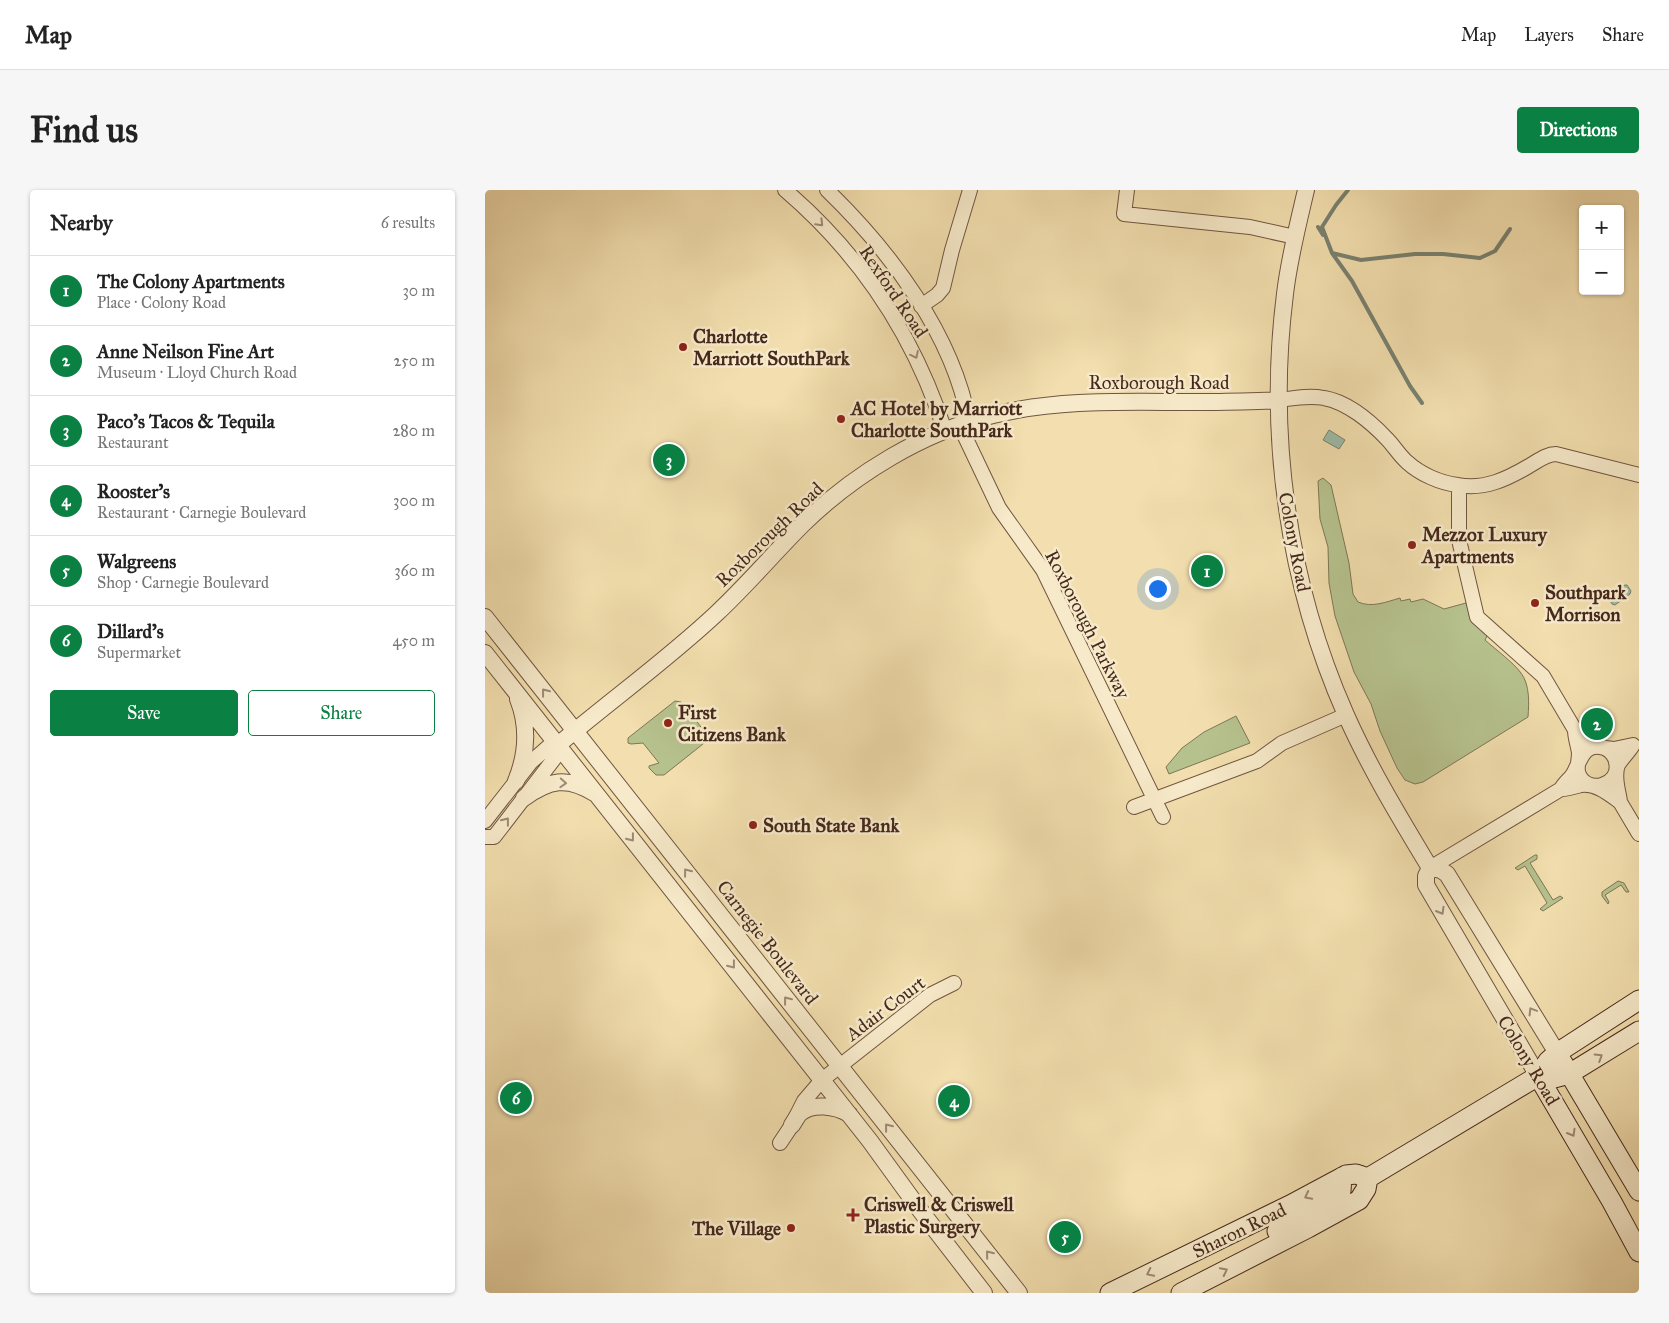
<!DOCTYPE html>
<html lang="en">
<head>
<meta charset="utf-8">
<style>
  body { margin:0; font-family:"IM FELL Great Primer",serif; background:#f6f6f6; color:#222 }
  .controls { position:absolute; right:15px; top:15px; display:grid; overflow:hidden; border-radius:5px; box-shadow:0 1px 4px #0004 }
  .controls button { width:45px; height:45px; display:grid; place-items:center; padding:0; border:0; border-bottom:1px solid #e0e0e0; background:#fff; color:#222; font:25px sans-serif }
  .you { position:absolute; left:672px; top:398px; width:18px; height:18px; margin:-12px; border:4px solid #fff; border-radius:50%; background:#1a73e8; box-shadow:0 0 0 8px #1a73e833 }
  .badge { display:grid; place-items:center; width:32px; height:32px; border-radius:50%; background:#0b8043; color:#fff; font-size:16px; font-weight:700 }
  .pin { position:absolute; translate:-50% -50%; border:2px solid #fff; box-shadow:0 1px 5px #0006 }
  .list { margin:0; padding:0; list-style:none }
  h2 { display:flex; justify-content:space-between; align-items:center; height:65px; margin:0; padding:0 20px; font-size:21px }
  h2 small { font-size:16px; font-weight:400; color:#767676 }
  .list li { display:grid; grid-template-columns:32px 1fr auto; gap:15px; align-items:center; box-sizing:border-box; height:70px; padding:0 20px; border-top:1px solid #e0e0e0 }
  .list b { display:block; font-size:19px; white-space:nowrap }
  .list p { margin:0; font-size:16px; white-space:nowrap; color:#767676 }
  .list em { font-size:16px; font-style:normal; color:#767676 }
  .actions { display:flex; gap:10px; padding:15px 20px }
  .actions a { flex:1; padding:11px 0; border:1px solid #0b8043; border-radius:5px; text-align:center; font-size:18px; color:#0b8043 }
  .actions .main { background:#0b8043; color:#fff }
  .map { position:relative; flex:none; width:1154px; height:1103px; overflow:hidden; border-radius:5px }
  header { display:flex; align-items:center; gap:30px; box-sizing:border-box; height:70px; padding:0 25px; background:#fff; border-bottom:1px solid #e0e0e0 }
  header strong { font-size:24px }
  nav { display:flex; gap:28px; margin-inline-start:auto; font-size:18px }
  .intro { display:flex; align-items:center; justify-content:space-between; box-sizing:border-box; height:120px; padding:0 30px }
  h1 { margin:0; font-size:35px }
  .button { padding:12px 22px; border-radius:5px; background:#0b8043; color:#fff; font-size:18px; font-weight:700 }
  main { display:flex; gap:30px; padding:0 30px }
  aside { flex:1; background:#fff; border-radius:5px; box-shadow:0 1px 4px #0004 }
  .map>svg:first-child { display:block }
</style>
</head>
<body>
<header>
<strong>Map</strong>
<nav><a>Map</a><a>Layers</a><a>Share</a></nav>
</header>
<div class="intro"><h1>Find us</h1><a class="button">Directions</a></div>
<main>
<aside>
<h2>Nearby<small>6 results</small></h2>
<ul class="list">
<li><span class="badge">1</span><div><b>The Colony Apartments</b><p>Place · Colony Road</p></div><em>30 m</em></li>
<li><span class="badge">2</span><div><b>Anne Neilson Fine Art</b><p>Museum · Lloyd Church Road</p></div><em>250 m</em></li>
<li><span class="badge">3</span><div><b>Paco's Tacos &amp; Tequila</b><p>Restaurant</p></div><em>280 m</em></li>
<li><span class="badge">4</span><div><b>Rooster's</b><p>Restaurant · Carnegie Boulevard</p></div><em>300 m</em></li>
<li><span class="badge">5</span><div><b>Walgreens</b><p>Shop · Carnegie Boulevard</p></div><em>360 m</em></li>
<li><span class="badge">6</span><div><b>Dillard's</b><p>Supermarket</p></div><em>450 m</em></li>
</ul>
<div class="actions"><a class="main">Save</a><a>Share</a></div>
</aside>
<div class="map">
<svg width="1154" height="1103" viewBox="0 0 1154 1103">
  <rect width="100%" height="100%" fill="#f2deae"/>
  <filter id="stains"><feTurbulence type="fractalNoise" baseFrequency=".004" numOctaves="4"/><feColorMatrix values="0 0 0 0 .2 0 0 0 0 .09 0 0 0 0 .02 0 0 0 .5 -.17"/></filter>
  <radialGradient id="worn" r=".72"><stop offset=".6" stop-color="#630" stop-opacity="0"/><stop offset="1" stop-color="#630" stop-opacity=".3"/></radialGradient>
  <path fill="#b6c28e" stroke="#7e7656" d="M838 288 846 295 864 373 868 404 873 412C887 418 901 412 915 408L916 411 925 409 926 412 938 409 959 419 981 413 988 431 1002 446 1000 450C1010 459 1029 473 1036 483 1045 495 1044 513 1043 527L938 592 930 594 920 590 912 578 895 541 886 514 869 482 850 426 844 393 843 357 835 329 833 291Z
    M190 511 196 512C202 520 219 538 221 547 221 550 220 552 218 554L179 585H171L164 578V576L174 573 158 553 146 554 143 553V548Z
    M751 526 765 553 684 584 681 577 697 558 719 542Z
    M1050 665H1052V669L1045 673 1068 710 1075 706 1078 708 1058 721 1055 719 1062 713 1040 676 1033 680 1030 678Z
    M1133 691 1139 693 1144 702H1141L1136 695 1120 705 1124 712 1123 714 1117 706V702Z"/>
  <path fill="#9cbca7" stroke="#798170" d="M844 240 860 250 854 259 838 250Z
    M1140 395H1142L1146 401 1145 404 1130 415 1127 414 1123 407 1124 404Z"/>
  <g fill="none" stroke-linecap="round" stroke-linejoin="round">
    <path stroke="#798170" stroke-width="4" d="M863 0 851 15 837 37 847 63 867 91 925 196 937 213
      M833 37 838 45
      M847 63 876 70 930 64H958L995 68 1010 61 1025 39"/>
    <g stroke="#705641" stroke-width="16">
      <path id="minor" d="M300 0C376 65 429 145 460 241
        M342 0C405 61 468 144 484 232
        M642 0 639 24 765 37 810 47
        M436 116 452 105 458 98 467 60 485 0
        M794 210C809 208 824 205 839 208 862 212 886 232 902 249 909 256 914 265 922 272 935 284 955 293 973 295 999 300 1022 289 1044 276 1053 271 1061 264 1071 264L1154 285
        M474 234 514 318 558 380 678 627
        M974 296V350L992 427 1058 486 1090 540 1102 550 1120 558 1129 559 1148 555C1144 562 1137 568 1133 575 1128 587 1134 601 1135 612 1124 604 1111 593 1096 595 1089 597 1083 599 1076 599 1079 593 1085 589 1088 584 1095 572 1099 551 1119 558 1125 560 1130 566 1131 572 1137 596 1100 606 1093 582 1092 575 1094 569 1094 563 1093 555 1090 548 1090 540
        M1135 612 1154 644
        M649 617 772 571 797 553 861 525
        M0 631 46 572 63 557 73 555 72 565 9 647H0
        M945 678 1076 599
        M295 953 307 935 319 911 337 890 445 805 469 793"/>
    </g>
    <g stroke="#705641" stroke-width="18">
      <path id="tertiary" d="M821 0C813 34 804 69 800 104 782 246 803 394 861 525 885 579 915 628 945 678
        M0 427 534 1103
        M0 463 385 951 435 1020 499 1103
        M73 555C126 510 182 470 232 423 262 395 288 364 317 335 369 284 438 242 508 225 581 207 657 213 731 212 752 211 773 212 794 210
        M31 591C42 564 44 537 33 509
        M39 608C64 590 82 586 109 603
        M945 678 941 686V695L1053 886
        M945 678 956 680 962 684 1072 863
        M307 935C309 932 312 927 314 924 327 912 351 916 364 924"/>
    </g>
    <g stroke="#45291d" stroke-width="21">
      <path id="secondary" d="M1072 863 1154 1001
        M1053 886 1127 1012 1154 1062
        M1053 886 1069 888 1084 884 1154 841
        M883 988 1053 886 1063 871 1072 863 1154 810
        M792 1041 852 1007 856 1001 857 987
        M625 1103 805 1015 861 985 871 984 883 988
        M696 1103 823 1038 874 1010 881 999 883 988"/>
    </g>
    <use href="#minor" stroke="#f7eaca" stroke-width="14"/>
    <use href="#tertiary" stroke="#f7eaca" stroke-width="16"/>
    <use href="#secondary" stroke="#f7eaca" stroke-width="19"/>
  </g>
  <defs><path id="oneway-chevron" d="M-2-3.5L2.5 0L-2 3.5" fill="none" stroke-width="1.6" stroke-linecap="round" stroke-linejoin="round" transform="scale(1.25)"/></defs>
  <g stroke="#9e8a74">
    <use href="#oneway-chevron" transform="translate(335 33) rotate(46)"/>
    <use href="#oneway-chevron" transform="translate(430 165) rotate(64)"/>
    <use href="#oneway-chevron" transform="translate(60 502) rotate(-128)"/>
    <use href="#oneway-chevron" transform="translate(78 593) rotate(3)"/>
    <use href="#oneway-chevron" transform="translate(21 631) rotate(-52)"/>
    <use href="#oneway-chevron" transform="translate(146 648) rotate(52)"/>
    <use href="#oneway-chevron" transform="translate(202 682) rotate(-128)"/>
    <use href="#oneway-chevron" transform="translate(956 721) rotate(60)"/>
    <use href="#oneway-chevron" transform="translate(247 775) rotate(52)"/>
    <use href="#oneway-chevron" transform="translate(302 810) rotate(-128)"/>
    <use href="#oneway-chevron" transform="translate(1047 821) rotate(-121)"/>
    <use href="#oneway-chevron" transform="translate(1114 867) rotate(-32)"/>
    <use href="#oneway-chevron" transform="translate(403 937) rotate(-128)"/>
    <use href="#oneway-chevron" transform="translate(1087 943) rotate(60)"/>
    <use href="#oneway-chevron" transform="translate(823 1006) rotate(153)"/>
    <use href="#oneway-chevron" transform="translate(504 1064) rotate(-129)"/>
    <use href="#oneway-chevron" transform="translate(739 1081) rotate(-27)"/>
    <use href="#oneway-chevron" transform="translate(665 1083) rotate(154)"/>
  </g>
  <g fill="#8f2418" stroke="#f7eaca" stroke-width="2">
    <circle cx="198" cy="157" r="5"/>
    <circle cx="356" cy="229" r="5"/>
    <circle cx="927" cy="355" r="5"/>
    <circle cx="1050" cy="413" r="5"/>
    <circle cx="183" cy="533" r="5"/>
    <circle cx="268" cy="635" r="5"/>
    <path d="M365.5 1017.5h5v5h5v5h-5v5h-5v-5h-5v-5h5z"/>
    <circle cx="306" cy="1038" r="5"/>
  </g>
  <g text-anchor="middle" stroke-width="5" stroke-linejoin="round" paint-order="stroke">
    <g font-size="19" fill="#45291d" stroke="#f7eaca">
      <text transform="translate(409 101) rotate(56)" y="7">Rexford Road</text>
      <text x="674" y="199">Roxborough Road</text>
      <text transform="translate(284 344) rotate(-44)" y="7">Roxborough Road</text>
      <text transform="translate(810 352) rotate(79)" y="7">Colony Road</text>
      <text transform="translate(603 434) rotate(63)" y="7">Roxborough Parkway</text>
      <text transform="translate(283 752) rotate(52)" y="7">Carnegie Boulevard</text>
      <text transform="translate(400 818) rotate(-37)" y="7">Adair Court</text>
      <text transform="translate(1044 870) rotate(59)" y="7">Colony Road</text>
      <text transform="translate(754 1040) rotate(-26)" y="7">Sharon Road</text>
    </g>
    <g font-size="19" font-weight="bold" fill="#45291d" stroke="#f7eaca" text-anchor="start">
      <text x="208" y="153">Charlotte<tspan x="208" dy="22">Marriott SouthPark</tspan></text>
      <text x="366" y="225">AC Hotel by Marriott<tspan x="366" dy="22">Charlotte SouthPark</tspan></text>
      <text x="937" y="351">Mezzo1 Luxury<tspan x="937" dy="22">Apartments</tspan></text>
      <text x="1060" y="409">Southpark<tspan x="1060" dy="22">Morrison</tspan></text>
      <text x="193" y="529">First<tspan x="193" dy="22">Citizens Bank</tspan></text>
      <text x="278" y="642">South State Bank</text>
      <text x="379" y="1021">Criswell &amp; Criswell<tspan x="379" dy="22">Plastic Surgery</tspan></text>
      <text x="296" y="1045" text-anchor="end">The Village</text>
    </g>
  </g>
  <rect width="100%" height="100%" filter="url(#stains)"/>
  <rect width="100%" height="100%" fill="url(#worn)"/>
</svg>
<div class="controls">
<button>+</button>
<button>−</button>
</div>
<div class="you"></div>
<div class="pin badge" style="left:722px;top:381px">1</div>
<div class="pin badge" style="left:1112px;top:534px">2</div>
<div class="pin badge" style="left:184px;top:270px">3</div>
<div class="pin badge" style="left:469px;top:911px">4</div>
<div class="pin badge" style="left:580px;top:1047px">5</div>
<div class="pin badge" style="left:31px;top:908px">6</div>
</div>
</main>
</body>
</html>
